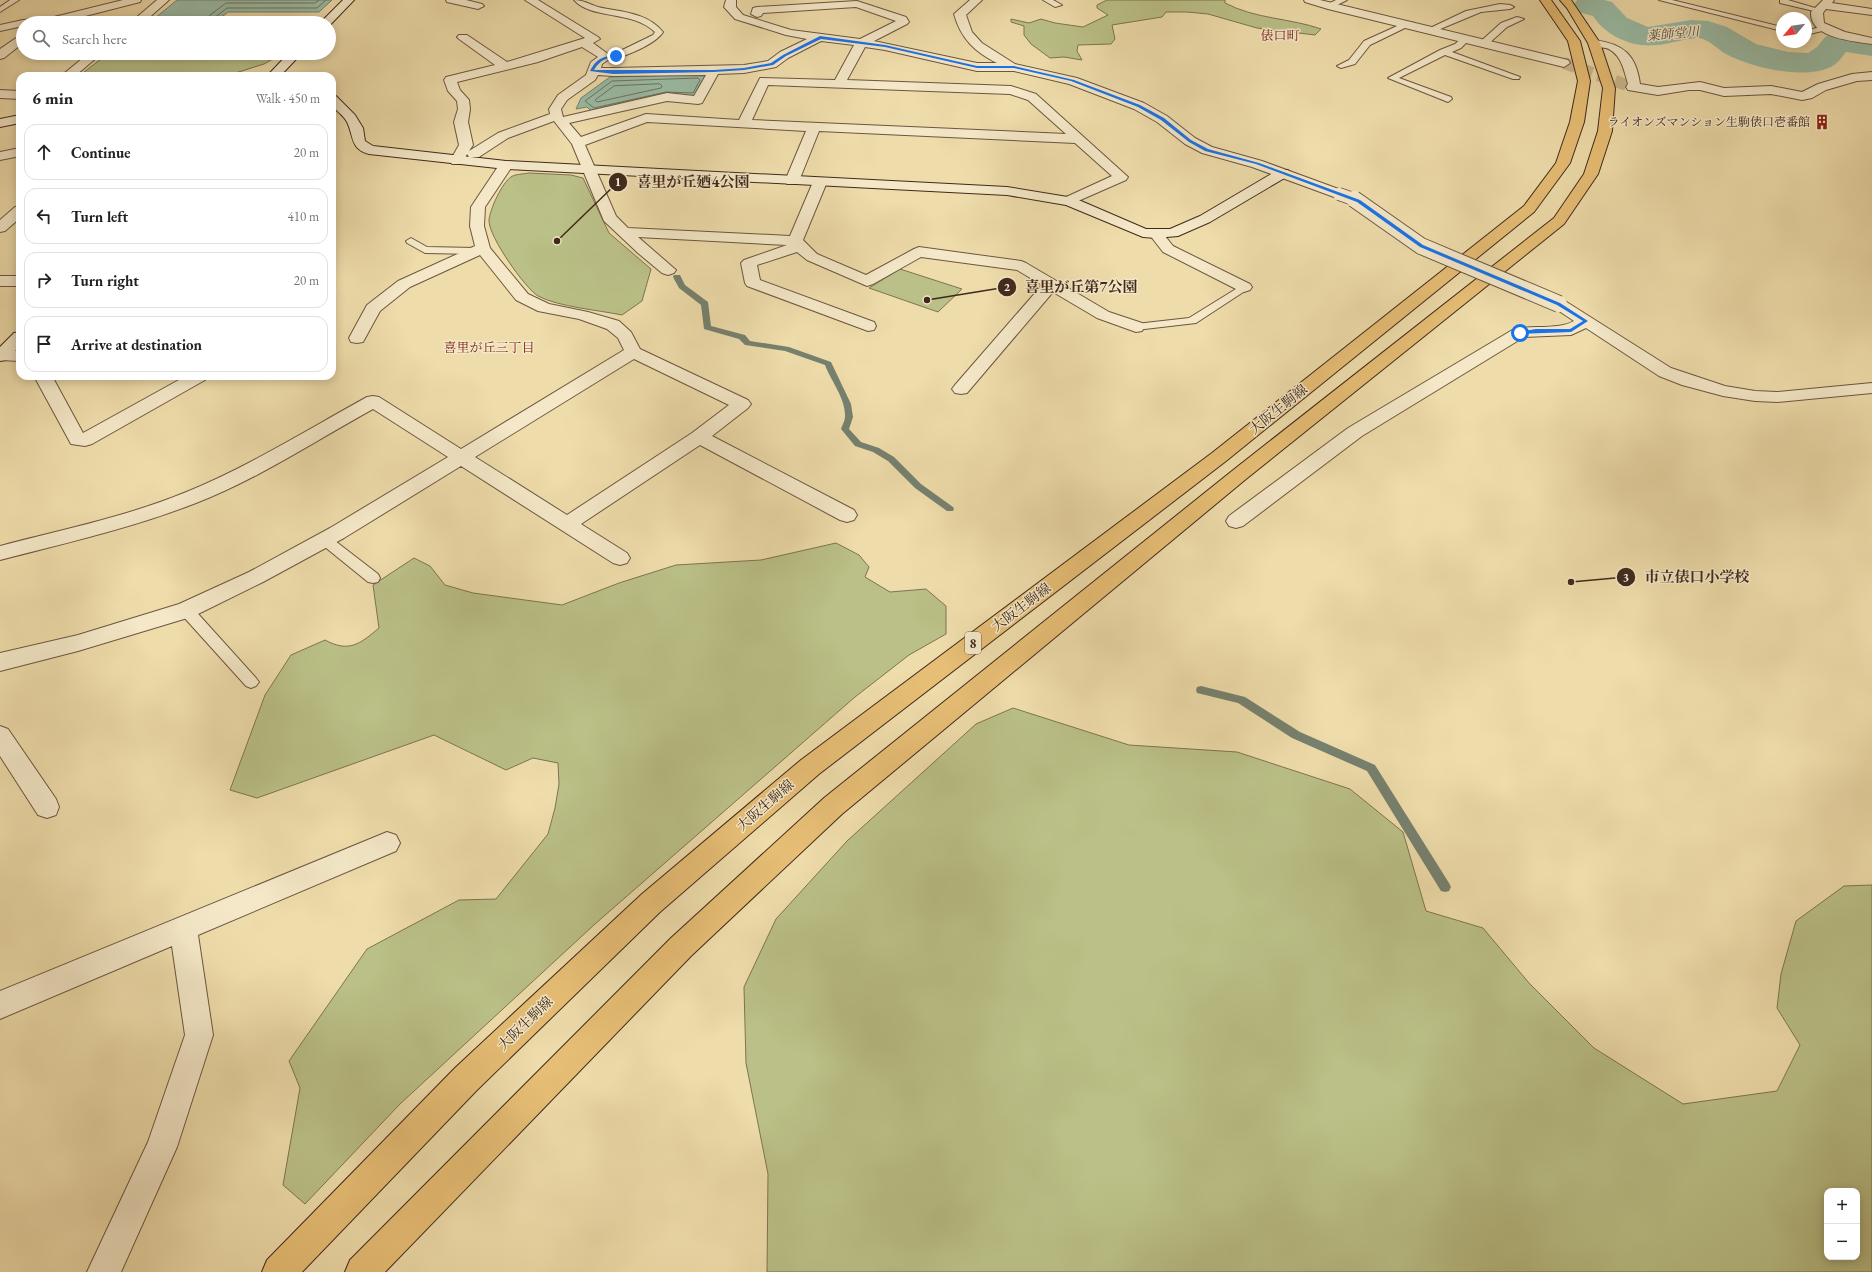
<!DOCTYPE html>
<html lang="en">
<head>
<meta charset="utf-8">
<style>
  body { margin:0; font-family:"EB Garamond","Noto Serif JP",serif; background:#f6f6f6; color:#222 }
  .controls { position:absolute; right:12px; bottom:12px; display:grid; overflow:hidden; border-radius:8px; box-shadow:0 2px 10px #0003 }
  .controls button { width:36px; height:36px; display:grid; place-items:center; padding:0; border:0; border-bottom:1px solid #e0e0e0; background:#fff; color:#222; font:20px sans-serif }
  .compass { position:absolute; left:1776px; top:12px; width:36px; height:36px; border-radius:50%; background:#fff; box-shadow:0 2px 10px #0003; rotate:241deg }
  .stop { position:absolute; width:12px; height:12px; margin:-9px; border:3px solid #1a73e8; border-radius:50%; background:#fff }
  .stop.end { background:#1a73e8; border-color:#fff; box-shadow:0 1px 4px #0008 }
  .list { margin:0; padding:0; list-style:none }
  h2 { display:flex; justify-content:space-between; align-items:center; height:52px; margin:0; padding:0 16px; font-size:17px }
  h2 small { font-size:13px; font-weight:400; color:#767676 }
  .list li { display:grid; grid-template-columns:26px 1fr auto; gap:12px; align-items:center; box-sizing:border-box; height:56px; margin:0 8px 8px; padding:0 8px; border:1px solid #e0e0e0; border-radius:12px }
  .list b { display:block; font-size:15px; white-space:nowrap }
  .list em { font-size:13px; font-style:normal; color:#767676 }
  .icon { flex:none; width:22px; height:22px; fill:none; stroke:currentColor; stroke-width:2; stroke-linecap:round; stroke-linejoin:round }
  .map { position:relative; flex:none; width:1872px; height:1272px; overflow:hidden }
  .search { position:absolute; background:#fff; box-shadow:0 2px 10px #0003; left:16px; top:16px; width:320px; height:44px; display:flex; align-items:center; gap:10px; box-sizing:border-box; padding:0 14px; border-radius:22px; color:#767676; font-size:15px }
  .panel { position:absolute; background:#fff; box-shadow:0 2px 10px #0003; left:16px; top:72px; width:320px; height:308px; border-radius:12px }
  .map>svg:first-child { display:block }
</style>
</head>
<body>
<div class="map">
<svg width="1872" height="1272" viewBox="0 0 1872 1272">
  <rect width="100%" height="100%" fill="#eedcaa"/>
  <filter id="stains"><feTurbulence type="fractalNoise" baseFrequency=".005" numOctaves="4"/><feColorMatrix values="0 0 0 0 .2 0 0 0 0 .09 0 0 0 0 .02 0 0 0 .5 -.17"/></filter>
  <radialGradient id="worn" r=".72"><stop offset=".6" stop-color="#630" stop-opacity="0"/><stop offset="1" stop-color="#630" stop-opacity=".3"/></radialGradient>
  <path fill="#bac087" stroke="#7d7452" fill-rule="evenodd" d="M1107 0H1225V3C1255 19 1290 18 1321 29L1315 35 1257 28 1208 14 1187 12H1166L1162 17 1112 25 1115 39 1111 44 1078 45 1077 51 1082 60 1064 57 1050 58 1031 44 1024 35V26L1011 22V19L1029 23 1041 19 1055 23 1083 27 1108 15 1097 8V5Z
    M106 55H280L264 64 226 76H79Z
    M529 173 571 175 583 178 609 233 651 269 642 301 622 315C598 310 559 307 538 296 525 288 488 236 489 220 490 209 502 183 511 177 515 174 524 174 529 173Z
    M900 269 962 289 938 312 869 288Z
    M836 543 859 555 869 567 865 577 890 592 926 589 946 606V634L909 655 855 697 595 924 400 1104 305 1204 283 1185 300 1088 289 1061 367 949 459 900 496 899 548 834 555 808 559 784 558 763 533 758 506 770 434 735 257 798 230 790 265 695 291 655 325 640C349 653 360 644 379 628L373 585 414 558 430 566 445 585 473 593 562 605 619 583 676 565 761 560Z
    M1013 708 1129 745 1237 752 1350 789 1403 832 1426 911 1483 928 1529 983 1594 1048 1683 1104 1777 1091 1800 1045 1777 1008 1781 974 1796 921 1844 886 1872 885V1272H767L768 1174 746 1063 744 987 776 919 847 841 976 724ZM1827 1191H1857V1257H1827Z"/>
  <path fill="#9abca6" stroke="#76816f" d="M177 0H332L319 12H228L214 23H149Z
    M709 74 695 97 670 95 592 112 587 107 576 109 581 98 610 77Z"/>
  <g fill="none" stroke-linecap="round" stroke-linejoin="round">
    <path stroke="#6d7261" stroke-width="1" d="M207 23 210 15 226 3H315L319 0
      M212 23 214 18 227 8H317L326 0
      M660 84 662 86 661 88 597 102 595 100 614 86Z
      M666 92 594 108 585 101 612 81 698 78 700 80 693 93 667 92"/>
    <path fill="#76816f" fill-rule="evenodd" d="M674 275H680L685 285 708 302 711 326 745 335 750 341 789 347 831 362 851 404 853 417 849 429 861 442 879 448 894 457 921 484 953 507 954 509 953 511H947L915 488 888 461 873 452 855 446 841 429C842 425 845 421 845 417 846 399 831 381 825 365L785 351 745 345 739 339 704 329 701 305 679 288 673 277Z
      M1201 686 1245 697 1300 732 1375 765 1449 883 1451 887 1449 891 1445 892 1441 891 1367 771 1292 738 1238 703 1197 693 1196 690 1197 687Z"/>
    <path fill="#9abca6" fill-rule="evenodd" d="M1577 0H1604L1612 2 1627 18 1648 27 1691 20 1708 21 1727 27 1756 44 1788 52 1808 53 1817 47 1826 36 1837 34 1845 33 1872 38V56L1846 52C1842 57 1838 63 1831 67 1804 80 1752 68 1726 54 1717 49 1710 40 1699 38 1685 38 1671 44 1657 45 1632 48 1606 36 1593 16L1578 12 1573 6Z"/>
    <path stroke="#cbb88e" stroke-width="12" stroke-dasharray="12 6" stroke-linecap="butt" d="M1564 63 1632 87"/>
    <g stroke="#6c5640" stroke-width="2">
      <path id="lane" d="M10 0H19L0 12V7Z
        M574 0C583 0 589 4 598 7 620 12 647 12 663 32 656 44 617 62 603 59V55L614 54 653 35 655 32C632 10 592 20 574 0Z
        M1043 0H1053L1062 5 1055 7Z
        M1336 0H1347L1331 8 1324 6Z
        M1659 0H1672L1782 27V31Z
        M1780 0H1788L1822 10 1818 12 1780 3Z
        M1500 4 1510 5 1514 7 1510 9 1481 12 1433 32H1427L1426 30 1466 11Z
        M1517 17 1524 19 1507 27 1486 46H1480V42L1501 23Z
        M1406 22H1412L1413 24 1370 45 1355 64 1341 68 1337 66 1349 60 1364 41Z
        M1823 26H1826V30L1806 35V31Z
        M1462 38H1465L1469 40 1461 48 1452 52 1520 77 1519 79H1513L1445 55 1399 78 1451 97 1452 99 1448 102 1388 78 1440 50 1455 44Z
        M411 238 427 247 475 248 480 251 475 254 425 253 407 243 406 241Z
        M1244 284 1249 287 1248 289 1196 323 1136 330 1130 327 1136 324 1189 318Z
        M325 535 330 537 378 574 380 578 378 582 373 583 368 582 320 543 318 540 320 537Z
        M186 605 191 606 256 678 259 682 256 686 251 688 246 686 181 614 179 610 181 606Z"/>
    </g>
    <g stroke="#6c5640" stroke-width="2">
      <path id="street" d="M123 0H141L140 2 58 23H23V26L0 31V25L23 20 50 18Z
        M157 0H169L143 23H130Z
        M446 0H466L482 4 484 6 478 9 447 2Z
        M525 0H538L598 37 600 39 593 43 612 57 602 64 601 68H613L744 65 768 61 780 52 807 39 786 35 735 19 724 7 726 0H736V7L743 15 791 30 860 39 896 21 856 7 763 13 761 16 757 17 751 14 753 8 757 7 857 1 906 17 909 22 907 24 874 41 977 63H997C975 52 961 39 954 14L970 0H982L966 15 972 32 982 43 1015 64 1077 78 1144 103 1167 116 1195 138 1212 147 1262 161 1344 191 1346 194 1344 197H1334L1252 167 1202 153 1185 144 1157 122 1134 109 1069 84 1014 71H977L885 50 865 47 847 80 1011 86 1036 94 1128 177 1126 180 1069 205 1064 204 1062 201 1064 198 1112 176 1075 143 819 131 799 181 797 184H787L785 181 806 131 647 122 585 145 616 216 628 228 790 236 813 182 815 179H825L827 182 803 240 817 254 866 275 914 249 919 247 1021 261 1026 263 1109 312 1142 323 1144 327 1142 331 1136 332 1097 318 1053 292 967 393 961 394 955 393 952 389 955 385 1042 285 1017 270 921 257 873 284 867 286 807 260 797 252 757 265 760 280 874 322 876 326 874 330 868 331 747 286 745 283 741 263 744 260 787 245 638 237 676 270 674 273 668 275 662 273 638 253 604 221 572 144 554 121 508 138 479 157H469L467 154 462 164H452L450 161 459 145 454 122 458 109 457 101 448 91 444 80 446 77 495 65 459 39 457 37 459 35H467L507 62 585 38ZM821 41 854 45 835 80 760 78 739 120 646 114 581 137 569 123 667 101 698 104 702 103 718 74 744 73 776 67 788 58ZM582 47 598 57 591 62 586 75 558 95 549 109 550 114 498 133 469 151 473 145 468 122 470 109 469 100 460 90 457 82 538 62ZM598 75 613 76 706 75 694 96 667 93 563 117 561 109 567 100 595 80ZM768 85 1010 94 1028 100 1066 134 752 120Z
        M1304 0H1320L1568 60 1570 63 1564 67 1328 9 1305 2Z
        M1823 0H1834L1832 3 1872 9V15L1826 9 1823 13 1824 23 1845 32 1872 38V44C1853 41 1809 38 1811 12Z
        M23 35V43L4 58 0 59V49L19 36Z
        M1594 40C1623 44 1636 54 1640 84L1658 87 1700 82 1724 88 1771 86 1802 92 1818 84 1852 74 1872 72V80L1857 81 1826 90 1812 98 1802 100 1771 94 1724 96 1700 90H1689L1658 95 1628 90 1626 87 1628 84C1624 70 1621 53 1606 48 1601 47 1595 47 1590 45L1588 43 1590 41Z
        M89 53H102L75 76H61Z
        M0 90 20 91V99L0 98Z
        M20 148V156L0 160V152Z
        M506 161 511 162 513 165 485 207 484 226 490 248 528 294 549 304 588 312 619 321 631 332 640 349 748 400 751 404 748 408 712 436 854 510 857 515 854 520 847 522 840 520 700 445 581 524 627 553 630 558 627 563 620 565 613 563 461 466 344 538 263 582 194 616 78 651 0 671V653L78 635 179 604 249 572 330 528 448 457 373 409C315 441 258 479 196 503 132 528 66 543 0 560V546C61 530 125 517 184 493 248 467 307 430 367 397L373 396 379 397 461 449 624 350 618 338 607 329 579 319 538 311 516 300 480 255 410 287 380 311 363 342 357 343 351 342 349 338 367 305 398 281 475 246 470 226 471 207 501 162ZM634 359 729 405 692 433 567 515 475 457Z
        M20 206V218L5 231 0 232V220L15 207Z
        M1156 230 1161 231 1173 246 1250 284 1252 287 1250 290 1244 292 1238 290 1163 252 1149 234 1151 231Z
        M0 276H20V286H0Z
        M1559 299 1565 301 1671 368 1725 386 1755 391 1777 392 1872 383V393L1777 402 1755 401 1723 396 1682 385 1659 376 1586 328 1571 335 1524 337 1362 436 1243 526 1236 528 1229 526 1226 521 1229 516 1348 428 1514 329C1532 325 1559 330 1574 321L1553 307 1551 304 1553 301Z
        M0 350 20 351V361L0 360Z
        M34 376H52L83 433 186 376H208L205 380 92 444 85 446 71 444Z
        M0 726 8 729 56 799 59 807 56 815 47 818 38 815 0 756Z
        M387 832 396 835 400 843 396 851 198 935 213 1035 177 1147 121 1272H87L148 1142 185 1035 172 946 0 1019V991Z"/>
    </g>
    <g stroke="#40291c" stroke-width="2">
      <path id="secondary" d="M343 0H354L330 25 329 23H320Z
        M289 53H302L280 76H267Z
        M332 95 336 96 355 115 363 128 365 141 373 146 506 161 1007 187 1074 198 1146 229H1170L1200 216 1278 170H1288L1290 173 1288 176 1210 222 1178 236 1156 238 1143 237 1066 205 1007 195 506 169 369 154C350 149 354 136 347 122 344 116 337 111 332 106Z
        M20 115V123L0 127V119Z
        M20 332V346L6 360 0 361V347L14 333Z"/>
    </g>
    <g stroke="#40291c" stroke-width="2">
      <path id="primary" d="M1540 0H1551L1580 41 1590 81 1584 122 1570 163 1534 212 1226 461 819 774 660 912 477 1090 302 1272H262L267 1260 455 1068 642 894 801 760 1212 453 1524 206 1556 163 1570 122 1578 81 1568 41Z
        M1560 0H1571L1600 43 1615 88 1612 131 1598 174 1564 224 1246 479 842 814 691 956 385 1272H345L350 1260 671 938 824 798 1232 471 1554 218 1584 174 1598 131 1603 88 1588 43 1567 8Z"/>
    </g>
    <use href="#lane" fill="#f4e8c8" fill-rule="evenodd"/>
    <use href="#street" fill="#f4e8c8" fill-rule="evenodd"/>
    <use href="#secondary" fill="#f4e8c8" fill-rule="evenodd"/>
    <use href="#primary" fill="#e7be75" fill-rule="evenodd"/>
    <g stroke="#6c5640" stroke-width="14" stroke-linecap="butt">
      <path id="street-bridge-far1" d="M1339 194 1356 200"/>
    </g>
    <g stroke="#6c5640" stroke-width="18" stroke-linecap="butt">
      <path id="street-bridge" d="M1354 199 1421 246 1559 304"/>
    </g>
    <use href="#street-bridge-far1" stroke="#f4e8c8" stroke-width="12"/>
    <use href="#street-bridge" stroke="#f4e8c8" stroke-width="16"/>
  </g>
  <path fill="#1a73e8" d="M820 36 885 45 977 66H1014L1074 80 1140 105 1164 118 1191 140 1208 149 1259 163 1360 200 1423 245 1560 303 1588 321 1571 332 1518 334V332L1536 329H1570L1583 321 1557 305 1420 247 1357 202 1256 164 1205 151 1189 142 1161 120 1138 107 1071 81 1014 68H977L885 47 821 39 786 56 773 65 744 70 714 72 613 74 590 71C597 58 602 57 616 55L617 56C606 58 600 60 594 70H714L744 68 771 63 783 55Z"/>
  <defs>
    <g id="building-bare" transform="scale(1.2)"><path d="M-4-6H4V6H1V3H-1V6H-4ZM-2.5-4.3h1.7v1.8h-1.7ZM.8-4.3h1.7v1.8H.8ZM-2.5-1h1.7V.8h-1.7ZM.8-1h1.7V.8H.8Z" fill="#8f2418" stroke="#f4e8c8" stroke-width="2.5" paint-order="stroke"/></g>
  </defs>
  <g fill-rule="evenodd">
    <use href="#building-bare" x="1822" y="122"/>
  </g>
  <g text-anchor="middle" stroke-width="3" stroke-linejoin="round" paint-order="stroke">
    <g font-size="12" fill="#40291c" stroke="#f4e8c8" text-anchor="end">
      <text x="1810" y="126">ライオンズマンション生駒俵口壱番館</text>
    </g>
    <g font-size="13" font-style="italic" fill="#564e3e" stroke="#f4e8c8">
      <text transform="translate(1673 33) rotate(-5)" y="5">薬師堂川</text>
    </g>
    <g font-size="13" fill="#7a1f14" stroke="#f4e8c8">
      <text x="1280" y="40">俵口町</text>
      <text x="489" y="352">喜里が丘三丁目</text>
    </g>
    <rect fill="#f4e8c8" stroke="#766250" stroke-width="1" x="965" y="632" width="16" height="22" rx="3"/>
    <g font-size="13" font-weight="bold" fill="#40291c">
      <text x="973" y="648">8</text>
    </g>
    <g font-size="14" fill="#40291c" stroke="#f4e8c8">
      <text transform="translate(1278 409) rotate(-39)" y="5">大阪生駒線</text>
      <text transform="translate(1021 607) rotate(-37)" y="5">大阪生駒線</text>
      <text transform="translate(765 805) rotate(-41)" y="5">大阪生駒線</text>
      <text transform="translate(525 1023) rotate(-44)" y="5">大阪生駒線</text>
    </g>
  </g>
  <path fill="none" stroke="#40291c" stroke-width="1.5" d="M557 241L618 182M927 300L1007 287M1571 582L1626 577"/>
  <g fill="#40291c" stroke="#f4e8c8" stroke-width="1.5">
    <circle cx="557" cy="241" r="4"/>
    <circle cx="927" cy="300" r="4"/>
    <circle cx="1571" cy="582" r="4"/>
    <circle cx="618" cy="182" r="10"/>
    <circle cx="1007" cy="287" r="10"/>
    <circle cx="1626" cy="577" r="10"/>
  </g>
  <g font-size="12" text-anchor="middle" font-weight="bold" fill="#fff">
    <text x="618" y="186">1</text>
    <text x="1007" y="291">2</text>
    <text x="1626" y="581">3</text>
  </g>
  <g font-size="15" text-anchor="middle" font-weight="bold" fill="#40291c" stroke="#f4e8c8" stroke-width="3" stroke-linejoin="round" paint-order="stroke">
    <text x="693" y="187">喜里が丘廼4公園</text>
    <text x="1081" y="292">喜里が丘第7公園</text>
    <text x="1697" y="582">市立俵口小学校</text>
  </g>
  <rect width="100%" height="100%" filter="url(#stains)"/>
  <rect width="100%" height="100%" fill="url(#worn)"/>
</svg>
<div class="controls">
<button>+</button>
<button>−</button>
</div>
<svg class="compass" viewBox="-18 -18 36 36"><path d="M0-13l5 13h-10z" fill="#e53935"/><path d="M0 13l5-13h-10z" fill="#767676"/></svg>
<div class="stop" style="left:1520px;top:333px"></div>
<div class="stop end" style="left:616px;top:56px"></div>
<div class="search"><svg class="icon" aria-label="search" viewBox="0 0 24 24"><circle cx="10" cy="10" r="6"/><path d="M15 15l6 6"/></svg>Search here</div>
<section class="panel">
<h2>6 min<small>Walk · 450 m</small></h2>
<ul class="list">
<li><svg class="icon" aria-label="ahead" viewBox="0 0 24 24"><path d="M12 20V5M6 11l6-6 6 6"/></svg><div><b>Continue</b></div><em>20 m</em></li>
<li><svg class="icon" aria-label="left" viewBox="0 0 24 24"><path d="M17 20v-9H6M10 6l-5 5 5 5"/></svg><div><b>Turn left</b></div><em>410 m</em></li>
<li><svg class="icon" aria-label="right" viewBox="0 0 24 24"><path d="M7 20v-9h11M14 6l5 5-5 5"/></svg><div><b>Turn right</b></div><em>20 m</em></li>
<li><svg class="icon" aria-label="arrive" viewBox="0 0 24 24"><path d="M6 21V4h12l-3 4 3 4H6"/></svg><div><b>Arrive at destination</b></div></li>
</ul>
</section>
</div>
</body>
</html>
